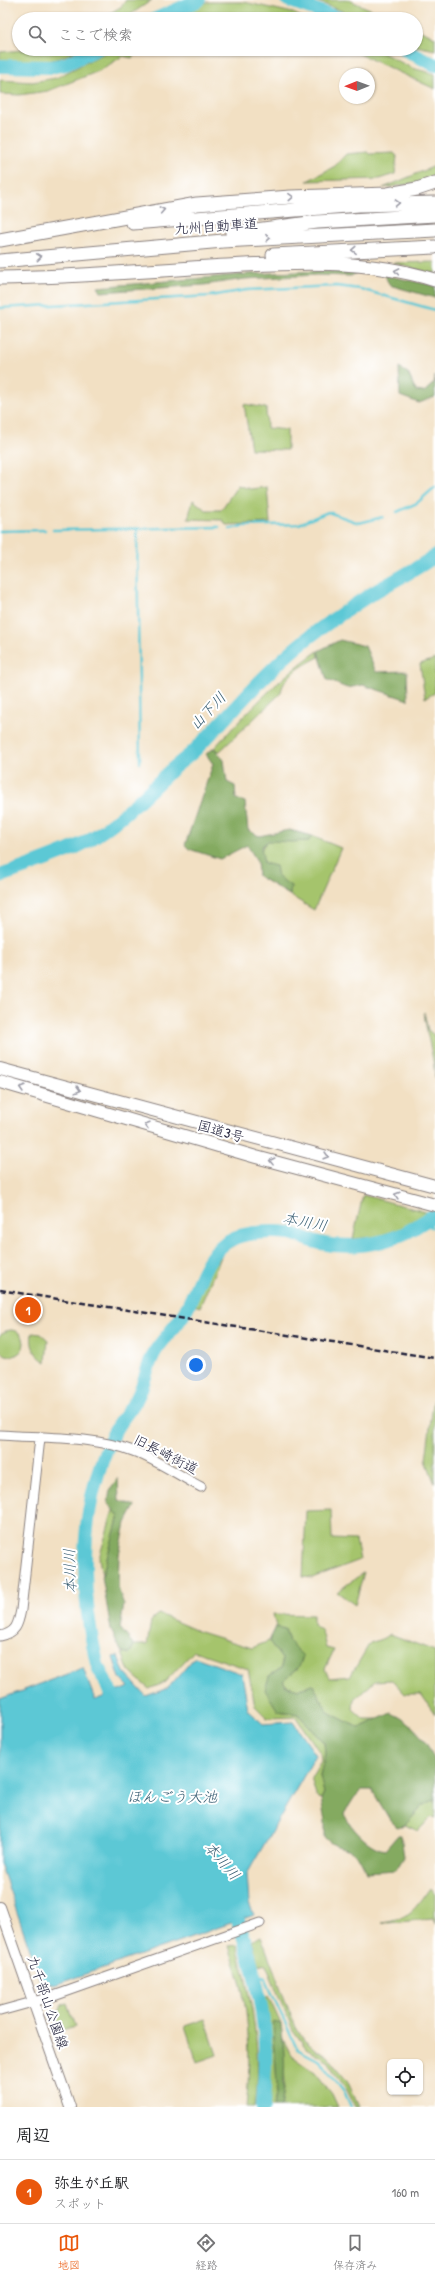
<!DOCTYPE html>
<html lang="ja">
<head>
<meta charset="utf-8">
<style>
  body { margin:0; font-family:"Patrick Hand","Klee One",sans-serif; background:#f6f6f6; color:#202124 }
  .controls { position:absolute; right:12px; bottom:12px; display:grid; overflow:hidden; border-radius:6px; box-shadow:0 1px 3px #0004 }
  .controls button { width:36px; height:36px; display:grid; place-items:center; padding:0; border:0; border-bottom:1px solid #e0e0e0; background:#fff; color:#202124; font:20px sans-serif }
  .compass { position:absolute; left:339px; top:68px; width:36px; height:36px; border-radius:50%; background:#fff; box-shadow:0 1px 3px #0004; rotate:269deg }
  .you { position:absolute; left:196px; top:1365px; width:14px; height:14px; margin:-10px; border:3px solid #fff; border-radius:50%; background:#1a73e8; box-shadow:0 0 0 6px #1a73e833 }
  .badge { display:grid; place-items:center; width:26px; height:26px; border-radius:50%; background:#ea580c; color:#fff; font-size:13px; font-weight:700 }
  .pin { position:absolute; translate:-50% -50%; border:2px solid #fff; box-shadow:0 1px 4px #0006 }
  .list { margin:0; padding:0; list-style:none }
  h2 { display:flex; justify-content:space-between; align-items:center; height:52px; margin:0; padding:0 16px; font-size:17px }
  h2 small { font-size:13px; font-weight:400; color:#757577 }
  .list li { display:grid; grid-template-columns:26px 1fr auto; gap:12px; align-items:center; box-sizing:border-box; height:64px; padding:0 16px; border-top:1px solid #e0e0e0 }
  .list b { display:block; font-size:15px; white-space:nowrap }
  .list p { margin:0; font-size:13px; white-space:nowrap; color:#757577 }
  .list em { font-size:13px; font-style:normal; color:#757577 }
  .icon { flex:none; width:22px; height:22px; fill:none; stroke:currentColor; stroke-width:2; stroke-linecap:round; stroke-linejoin:round }
  .map { position:relative; flex:none; width:435px; height:2107px; overflow:hidden }
  .search { position:absolute; background:#fff; box-shadow:0 1px 3px #0004; left:12px; right:12px; top:12px; height:44px; display:flex; align-items:center; gap:10px; box-sizing:border-box; padding:0 14px; border-radius:22px; color:#757577; font-size:15px }
  .sheet { height:116px; background:#fff }
  nav { display:flex; justify-content:space-around; align-items:center; box-sizing:border-box; height:56px; border-top:1px solid #e0e0e0; background:#fff; font-size:11px; color:#757577 }
  nav a { display:grid; justify-items:center; gap:2px }
  nav .on { color:#ea580c }
  .map>svg:first-child { display:block }
</style>
</head>
<body>
<div class="map">
<svg width="435" height="2107" viewBox="0 0 435 2107">
  <rect width="100%" height="100%" fill="#fff"/>
  <filter id="ink" filterUnits="userSpaceOnUse"><feTurbulence type="fractalNoise" baseFrequency=".025" numOctaves="2"/><feDisplacementMap in="SourceGraphic" scale="8" xChannelSelector="R" yChannelSelector="G"/><feConvolveMatrix kernelMatrix="1 2 1 2 8 2 1 2 1" color-interpolation-filters="sRGB"/></filter>
  <filter id="wash" filterUnits="userSpaceOnUse"><feTurbulence type="fractalNoise" baseFrequency=".012" numOctaves="4" result="noise"/><feDisplacementMap in="SourceGraphic" scale="16" xChannelSelector="R" yChannelSelector="G"/><feGaussianBlur stdDeviation="0.9" result="paint"/><feColorMatrix in="noise" values="0 0 0 0 0 0 0 0 0 0 0 0 0 0 0 0 0 1.4 0 .05"/><feComposite in="paint" operator="in"/></filter>
  <g filter="url(#wash)">
    <rect width="100%" height="100%" fill="#f2e0c3"/>
    <path fill="#a5c46c" stroke="#647354" d="M126 0H152L124 19H100L122 6Z
      M314 0H349L393 19H362Z
      M207 2H244L293 13 306 19 218 16 206 19H163Z
      M416 29 435 37V50L416 46Z
      M36 49H79C51 65 31 64 0 61V52Z
      M112 49H136L132 58 123 56 99 71 48 91 19 95 0 94V80L32 82 56 78Z
      M349 49H375L412 68 435 74V89Z
      M368 152 370 154 394 153 397 156 395 174 379 179 307 181 335 166 346 154Z
      M435 166V175L417 183 383 188Z
      M435 262V274L392 263Z
      M244 404 266 408 267 428 287 430V450L251 449Z
      M238 485 250 489 267 487 270 523 226 525 223 520 188 519 193 500 206 510H221Z
      M318 651 319 657C304 665 283 675 281 693L219 752 214 748C246 714 278 678 318 651Z
      M435 659V693L425 698 420 664Z
      M289 830 312 836 341 848 314 910 258 876C261 843 259 844 289 830Z
      M424 1012 428 1030 435 1036V1078C434 1055 426 1035 424 1012Z
      M363 1195 426 1212 415 1224 376 1237 353 1239Z
      M233 1242 238 1243 223 1252 200 1307 194 1305 220 1251Z
      M-2 1343a13 13 0 1 1 26 0a13 13 0 1 1-26 0Z
      M32 1333 41 1334 48 1340 46 1362C34 1355 30 1346 32 1333Z
      M435 1387V1484L426 1460Z
      M113 1510 119 1516 102 1576 99 1558Z
      M331 1510 332 1539 356 1540 360 1560 312 1578 303 1577 306 1511Z
      M364 1572 355 1605 337 1592Z
      M159 1614 200 1632 252 1648 269 1641 282 1659V1668L269 1676 278 1711 298 1714 324 1742 325 1754 320 1775 324 1793 321 1799 317 1798 311 1778 321 1761 320 1753 296 1717 267 1718 255 1706 248 1669 194 1651 164 1683 149 1689 129 1671 122 1653H130L134 1645H147L151 1621Z
      M273 1614 313 1615V1624L322 1631 326 1648 334 1650 325 1669 329 1678 350 1676C354 1671 369 1644 370 1643 377 1639 381 1642 390 1634L435 1651V1714L421 1694H405L392 1680 375 1681 354 1700 353 1709 364 1719H378L359 1728 328 1712 313 1685 299 1689 287 1686 283 1681 299 1667 303 1656 289 1642 285 1629 276 1627Z
      M435 1799V1819L431 1817 418 1831 405 1825 423 1806Z
      M430 1888 435 1894V1924L433 1919 388 1923 382 1922C412 1917 413 1911 430 1888Z
      M261 1936 293 2021 304 2040 315 2049 327 2055 347 2080 359 2107H355L347 2090 328 2061 306 2048 293 2030 266 1965 258 1964 252 1941Z
      M237 1945C251 1998 263 2051 255 2107H246C250 2071 250 2035 244 1999 241 1981 234 1963 229 1946Z
      M268 1996 281 2024 273 2022 277 2084 274 2107H267C274 2071 270 2035 264 1999Z
      M67 2003 75 2027 59 2032 56 2020 62 2005Z
      M205 2019 217 2055 197 2062 185 2026Z
      M282 2037 291 2055 316 2073 332 2094 338 2107H281L285 2083Z"/>
    <path fill="#84aa60" stroke="#53664e" d="M320 271 358 272 351 276 316 275 245 279 204 285 101 292 98 287 249 274Z
      M385 275 435 286V298L389 285Z
      M399 368 408 373 416 391 424 392 434 383 435 376V397L419 403 400 396Z
      M340 640 365 646 376 672 407 671 408 700 363 685 347 688 327 680 318 651Z
      M214 748 224 760 227 782 235 786 236 799 245 802 248 830 259 836 289 830 312 836 309 841 291 842 268 841 261 847 264 863 276 866 278 877 291 886 290 895 258 876 257 861 247 845 220 859 189 849 185 845 213 764 206 754Z
      M118 1478 119 1500 135 1506 126 1523 119 1555 118 1588 124 1605 120 1628 134 1645 130 1653H122L111 1630 102 1576 119 1516 108 1504 110 1489Z
      M276 1627 285 1629 289 1642 303 1656 299 1667 283 1681 286 1686 299 1689 313 1685 328 1712 359 1728 391 1713C410 1720 427 1740 434 1759 435 1770 435 1788 435 1799L423 1806 405 1825 397 1827 390 1820 372 1790H362L354 1798 344 1814C351 1828 369 1848 385 1850L398 1835H401L404 1857 396 1870 366 1872C353 1838 343 1856 325 1838V1822L321 1799 324 1793 320 1775 325 1754 324 1742 298 1714 278 1711 265 1690 269 1676 282 1668V1659L269 1641Z
      M273 2022 281 2024C285 2052 286 2079 281 2107H274L277 2084Z"/>
    <path fill="#5cc8d5" stroke="#3f7588" d="M118 1656 124 1672 146 1696 168 1688 195 1657 242 1674 248 1710 263 1724 293 1722 316 1755 247 1874 249 1903 254 1915 54 1985 40 1979 0 1863V1699L83 1668 95 1700 129 1687 120 1678 113 1657Z"/>
    <g fill="none" stroke-linecap="round" stroke-linejoin="round">
      <path stroke="#5cc8d5" stroke-width="2.5" d="M0 308 210 296 247 290 336 286 360 289 435 310
        M397 512 417 503 435 487
        M137 529 140 763
        M230 529 243 526 299 524 328 512 359 523 383 517
        M53 530 219 527
        M0 531 45 530
        M434 1215 430 1227 435 1228
        M255 1974 265 1978 297 2049 318 2060 326 2068 344 2091 351 2107"/>
      <path stroke="#5cc8d5" stroke-width="14" d="M288 0 341 19
        M156 19 199 0
        M404 49 435 65
        M0 66 51 67 66 64 97 49
        M0 876C28 866 58 857 84 843 114 826 141 799 165 776 174 766 186 759 195 750 228 717 257 681 292 651 315 631 342 613 368 596 390 582 413 572 435 556
        M116 1711C114 1705 113 1699 111 1693 108 1683 100 1674 97 1664 79 1587 79 1507 113 1434 119 1421 130 1411 137 1398 145 1383 147 1364 156 1350 164 1338 175 1328 183 1315 199 1289 203 1252 234 1238 249 1232 273 1231 289 1233 299 1235 310 1241 320 1243 346 1249 379 1245 403 1234 414 1229 424 1221 434 1215
        M232 1904C247 1944 259 1985 264 2028 267 2054 264 2081 263 2107"/>
    </g>
  </g>
  <g filter="url(#ink)">
    <g fill="none" stroke-linecap="round" stroke-linejoin="round">
      <g stroke="#8a817f" stroke-width="11">
        <path id="tertiary" d="M0 1435C42 1438 94 1436 133 1451 157 1460 178 1475 201 1487
          M0 1636C16 1633 18 1625 21 1610L40 1438
          M0 2011 51 1997 260 1923"/>
      </g>
      <g stroke="#8a817f" stroke-width="12">
        <path id="secondary" d="M0 1907 70 2107"/>
      </g>
      <g stroke="#8a817f" stroke-width="14">
        <path id="trunk" d="M0 1069 435 1186
          M0 1082 256 1157 435 1205"/>
      </g>
      <g stroke="#8a817f" stroke-width="15">
        <path id="motorway" d="M133 223 359 205 435 203
          M232 233 317 222 435 215
          M0 240 197 204 291 197 388 194 417 189 435 183
          M273 255 435 247
          M0 261 223 241 435 230
          M0 278C76 277 151 270 227 266 297 262 367 259 435 280"/>
      </g>
      <use href="#tertiary" stroke="#fff" stroke-width="9"/>
      <use href="#secondary" stroke="#fff" stroke-width="10"/>
      <use href="#trunk" stroke="#fff" stroke-width="12"/>
      <use href="#motorway" stroke="#fff" stroke-width="13"/>
      <path stroke="#22223b" stroke-width="2.5" stroke-dasharray="6 3" stroke-linecap="butt" d="M0 1290 435 1358"/>
    </g>
    <defs><path id="oneway-chevron" d="M-2-3.5L2.5 0L-2 3.5" fill="none" stroke-width="1.6" stroke-linecap="round" stroke-linejoin="round"/></defs>
    <g stroke="#9c9ca7">
      <use href="#oneway-chevron" transform="translate(291 197) rotate(-3)"/>
      <use href="#oneway-chevron" transform="translate(397 203) rotate(-2)"/>
      <use href="#oneway-chevron" transform="translate(162 210) rotate(-11)"/>
      <use href="#oneway-chevron" transform="translate(268 238) rotate(-4)"/>
      <use href="#oneway-chevron" transform="translate(354 250) rotate(177)"/>
      <use href="#oneway-chevron" transform="translate(39 257) rotate(-6)"/>
      <use href="#oneway-chevron" transform="translate(397 271) rotate(-169)"/>
      <use href="#oneway-chevron" transform="translate(22 1088) rotate(-164)"/>
      <use href="#oneway-chevron" transform="translate(78 1090) rotate(15)"/>
      <use href="#oneway-chevron" transform="translate(147 1125) rotate(-164)"/>
      <use href="#oneway-chevron" transform="translate(326 1156) rotate(16)"/>
      <use href="#oneway-chevron" transform="translate(272 1161) rotate(-166)"/>
      <use href="#oneway-chevron" transform="translate(397 1195) rotate(-164)"/>
    </g>
  </g>
  <g text-anchor="middle" stroke-width="4" stroke-linejoin="round" paint-order="stroke">
    <g font-size="14" fill="#22223b" stroke="#fff">
      <text transform="translate(216 226) rotate(-4)" y="5">九州自動車道</text>
      <text transform="translate(221 1131) rotate(16)" y="5">国道3号</text>
      <text transform="translate(166 1454) rotate(27)" y="5">旧長崎街道</text>
      <text transform="translate(48 2002) rotate(71)" y="5">九千部山公園線</text>
    </g>
    <g font-size="15" font-style="italic" fill="#365c71" stroke="#fff">
      <text transform="translate(208 711) rotate(-47)" y="5">山下川</text>
      <text transform="translate(305 1222) rotate(11)" y="5">本川川</text>
      <text transform="translate(70 1571) rotate(-92)" y="5">本川川</text>
      <text x="172" y="1802">ほんごう大池</text>
      <text transform="translate(222 1861) rotate(49)" y="5">本川川</text>
    </g>
  </g>
</svg>
<div class="controls">
<button><svg class="icon" aria-label="locate" viewBox="0 0 24 24"><circle cx="12" cy="12" r="6"/><path d="M12 2v4M12 18v4M2 12h4M18 12h4"/></svg></button>
</div>
<svg class="compass" viewBox="-18 -18 36 36"><path d="M0-13l5 13h-10z" fill="#e53935"/><path d="M0 13l5-13h-10z" fill="#757577"/></svg>
<div class="you"></div>
<div class="pin badge" style="left:28px;top:1310px">1</div>
<div class="search"><svg class="icon" aria-label="search" viewBox="0 0 24 24"><circle cx="10" cy="10" r="6"/><path d="M15 15l6 6"/></svg>ここで検索</div>
</div>
<section class="sheet">
<h2>周辺<small></small></h2>
<ul class="list">
<li><span class="badge">1</span><div><b>弥生が丘駅</b><p>スポット</p></div><em>160 m</em></li>
</ul>
</section>
<nav>
<a class="on"><svg class="icon" aria-label="map" viewBox="0 0 24 24"><path d="M3 6l6-2 6 2 6-2v14l-6 2-6-2-6 2zM9 4v14M15 6v14"/></svg>地図</a>
<a><svg class="icon" aria-label="directions" viewBox="0 0 24 24"><path d="M12 3l9 9-9 9-9-9zM9 14v-3h6M13 9l2 2-2 2"/></svg>経路</a>
<a><svg class="icon" aria-label="saved" viewBox="0 0 24 24"><path d="M7 4h10v16l-5-4-5 4z"/></svg>保存済み</a>
</nav>
</body>
</html>
